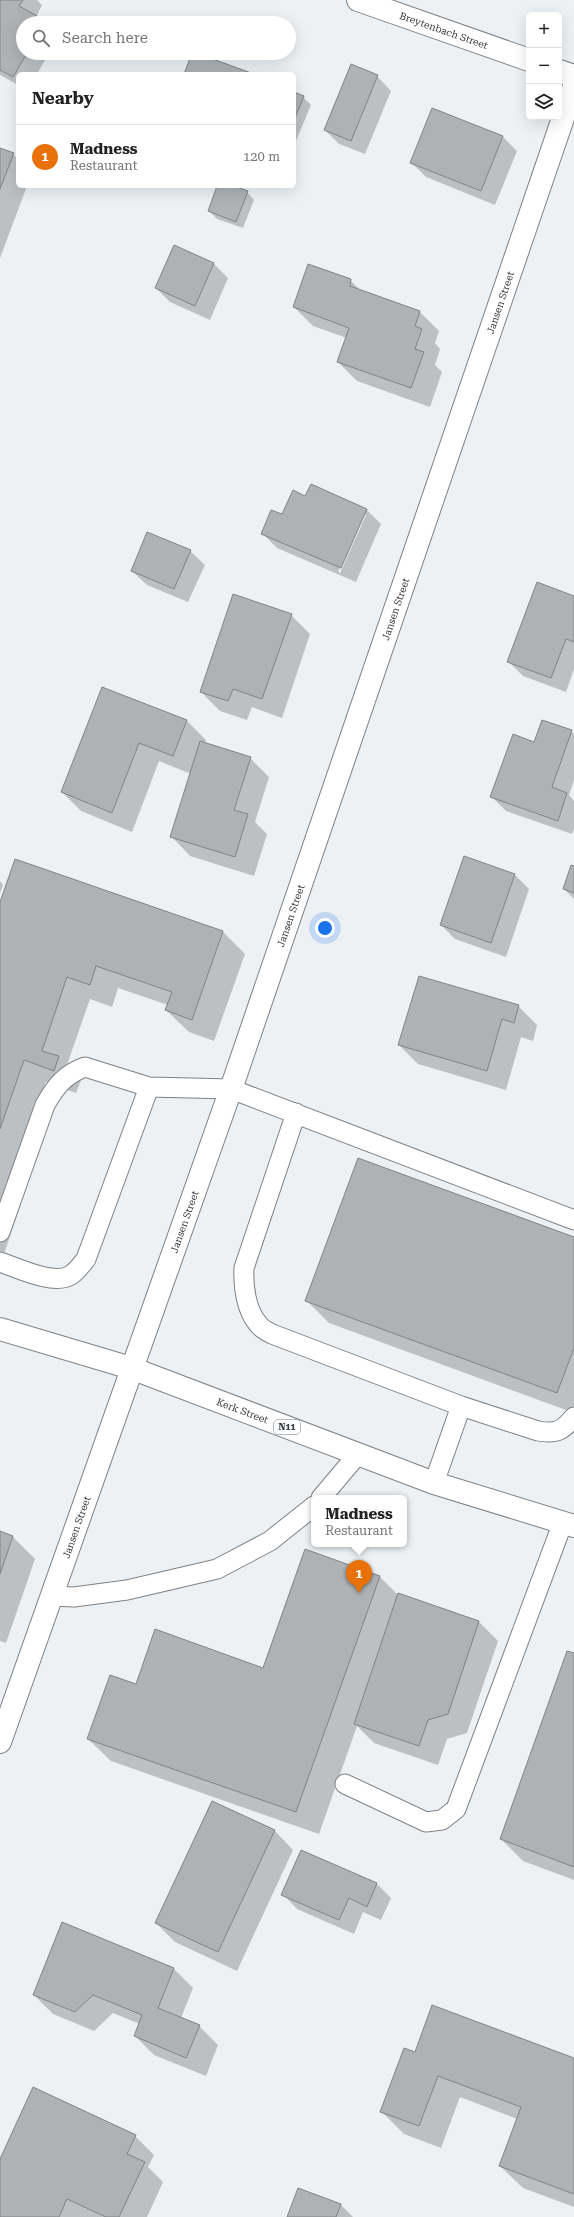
<!DOCTYPE html>
<html lang="en">
<head>
<meta charset="utf-8">
<style>
  body { margin:0; font-family:"Roboto Serif",serif; background:#f2f2f2; color:#222 }
  .controls { position:absolute; right:12px; top:12px; display:grid; overflow:hidden; border-radius:6px; box-shadow:0 4px 16px #0002 }
  .controls button { width:36px; height:36px; display:grid; place-items:center; padding:0; border:0; border-bottom:1px solid #e0e0e0; background:#fff; color:#222; font:20px sans-serif }
  .you { position:absolute; left:325px; top:928px; width:14px; height:14px; margin:-10px; border:3px solid #fff; border-radius:50%; background:#1a73e8; box-shadow:0 0 0 6px #1a73e833 }
  .badge { display:grid; place-items:center; width:26px; height:26px; border-radius:50%; background:#db2777; color:#fff; font-size:13px; font-weight:700 }
  .pin { position:absolute; translate:-50% -33px; filter:drop-shadow(0 1px 2px #0008) }
  .pin::after { content:''; position:absolute; top:21px; width:14px; height:12px; background:inherit; clip-path:polygon(0 0,100% 0,50% 100%) }
  .popup { position:absolute; left:311px; top:1495px; width:96px; height:52px; box-sizing:border-box; display:grid; place-content:center; border-radius:6px; background:#fff; filter:drop-shadow(0 1px 3px #0005); font-size:13px; white-space:nowrap; color:#767676 }
  .popup b { font-size:15px; color:#222 }
  .popup::after { content:''; position:absolute; left:50%; top:100%; margin-left:-8px; border:8px solid transparent; border-top-color:#fff }
  .list { margin:0; padding:0; list-style:none }
  h2 { display:flex; justify-content:space-between; align-items:center; height:52px; margin:0; padding:0 16px; font-size:17px }
  h2 small { font-size:13px; font-weight:400; color:#767676 }
  .list li { display:grid; grid-template-columns:26px 1fr auto; gap:12px; align-items:center; box-sizing:border-box; height:64px; padding:0 16px; border-top:1px solid #e0e0e0 }
  .list b { display:block; font-size:15px; white-space:nowrap }
  .list p { margin:0; font-size:13px; white-space:nowrap; color:#767676 }
  .list em { font-size:13px; font-style:normal; color:#767676 }
  .icon { flex:none; width:22px; height:22px; fill:none; stroke:currentColor; stroke-width:2; stroke-linecap:round; stroke-linejoin:round }
  .map { position:relative; flex:none; width:574px; height:2217px; overflow:hidden }
  .search { position:absolute; background:#fff; box-shadow:0 4px 16px #0002; left:16px; top:16px; width:280px; height:44px; display:flex; align-items:center; gap:10px; box-sizing:border-box; padding:0 14px; border-radius:22px; color:#767676; font-size:15px }
  .panel { position:absolute; background:#fff; box-shadow:0 4px 16px #0002; left:16px; top:72px; width:280px; height:116px; border-radius:6px }
  .map>svg:first-child { display:block }
</style>
</head>
<body>
<div class="map">
<svg width="574" height="2217" viewBox="0 0 574 2217">
  <rect width="100%" height="100%" fill="#edf1f4"/>
  <path fill="#0003" fill-rule="evenodd" d="M0 0H37L42 5 36 17 46 23H23V53H49L37 74H18V85L0 75Z
    M377 76 391 91 365 154 339 144 325 130Z
    M294 94 303 97 311 105 296 141 294 140Z
    M433 109 503 137 517 151 495 205 426 177 412 163Z
    M0 149 13 154 18 159V186H27L0 258Z
    M218 186H231L247 192 254 200 243 228 217 219 209 211Z
    M175 247 214 264 228 278 210 320 170 302 156 288Z
    M350 280 361 291 420 312 439 331 435 343 440 349 435 365 442 372 430 407 357 381 338 362 347 338 313 326 294 307Z
    M311 485 367 510 381 524 356 582 277 548 262 533 306 497ZM364 515H366L340 573 338 572Z
    M190 551 205 565 188 602 147 585 132 571Z
    M574 597V669L566 692 523 676 509 662Z
    M291 615 310 634 282 718 252 707 247 720 220 711 201 692Z
    M103 688 187 721 206 740 205 744 250 758 269 777 255 822 267 834 254 876 190 856 171 836 191 774 159 761 132 832 81 811 62 792Z
    M543 721 574 733V780L569 795 574 801V829L572 834 506 811 491 796 535 743Z
    M465 857 515 875 529 889 506 957 455 939 441 925Z
    M574 867V899L564 889Z
    M0 881 3 885 0 893Z
    M0 905 222 931 245 954 214 1041 189 1032 166 1010 168 1005 118 988 112 1007 90 999 67 1065 81 1080 76 1093 46 1082 8 1191 21 1204 4 1254 0 1253Z
    M518 1006 537 1025 533 1041 521 1037 506 1090 418 1064 399 1045Z
    M574 1238V1413L329 1323 307 1301Z
    M0 1532 13 1537 35 1559 6 1643 0 1641Z
    M306 1551 380 1577 398 1595 479 1622 498 1641 467 1733 447 1739 438 1765 374 1743 357 1726 319 1834 111 1761 88 1739 136 1685 264 1669Z
    M574 1654V1880L523 1861 501 1839Z
    M274 1830 293 1850 237 1971 175 1942 156 1923Z
    M301 1851 377 1884 391 1898 381 1920 363 1912 354 1934 297 1909 283 1894Z
    M63 1924 174 1969 193 1988 181 2018 199 2026 218 2045 206 2076 154 2055 135 2036 140 2024 113 2013 94 2031 53 2014 34 1995Z
    M416 2054 574 2059V2207L523 2188 500 2166 517 2119 460 2097 441 2148 404 2134 381 2111Z
    M135 2136 154 2155 148 2167 163 2182 147 2217H0V2161Z
    M341 2205 353 2217H289Z"/>
  <path fill="#aeb2b4" stroke="#808486" d="M0 0H23L19 6 46 21 44 23H23V53H27L13 77 0 70Z
    M192 53H196L254 74H184Z
    M351 64 378 75 351 141 324 130Z
    M294 92 304 96 294 120Z
    M432 108 503 136 481 191 410 163Z
    M0 148 14 153 0 189Z
    M217 186H234L248 191 236 222 208 211Z
    M174 245 214 263 195 306 155 288Z
    M308 264 351 279 350 286 420 311 415 326 422 329 415 349 424 352 411 388 337 362 349 328 293 307Z
    M311 484 367 509 341 568 261 534 271 510 282 514 293 490 305 496Z
    M147 532 191 550 174 589 131 571Z
    M537 582 574 596V642L566 639 551 678 507 662Z
    M233 594 292 614 262 699 233 689 228 701 200 692Z
    M102 687 187 720 173 756 139 743 112 813 61 792Z
    M542 720 572 730 552 787 567 793 558 821 490 797 513 734 534 742Z
    M200 741 251 757 234 810 248 814 235 857 170 837Z
    M464 856 515 874 491 943 440 925Z
    M15 859 223 931 192 1020 165 1010 172 992 96 966 90 985 67 977 42 1051 59 1056 54 1071 24 1060 0 1129V902Z
    M571 865 574 866V893L563 889Z
    M419 976 519 1005 514 1023 502 1019 487 1071 398 1045Z
    M358 1158 574 1237V1348L557 1393 305 1301Z
    M0 1531 13 1536 0 1574Z
    M305 1549 380 1576 296 1812 87 1739 110 1675 136 1684 155 1629 263 1668Z
    M398 1593 479 1621 448 1714 428 1720 419 1746 354 1724Z
    M567 1651 574 1653V1867L500 1839Z
    M212 1801 275 1830 218 1952 155 1923Z
    M301 1850 377 1883 367 1907 349 1898 339 1920 281 1895Z
    M62 1922 174 1968 158 2008 200 2025 186 2058 134 2036 142 2015 93 1995 75 2012 33 1995Z
    M432 2005 574 2058V2194L499 2166 521 2107 438 2076 419 2126 380 2112 404 2048 415 2052Z
    M33 2087 136 2135 127 2154 145 2162 119 2217H106L67 2199 59 2217H0V2159Z
    M298 2188 341 2204 336 2217H287Z"/>
  <g fill="none" stroke-linecap="round" stroke-linejoin="round">
    <g stroke="#7e8184" stroke-width="21">
      <path id="lane" d="M296 1113 244 1268C243 1286 246 1311 259 1325 262 1329 268 1332 272 1334L461 1406 538 1431C557 1434 562 1431 574 1417
        M0 1232 45 1105C55 1087 65 1074 85 1067L149 1087 231 1089 574 1220
        M0 1262C18 1268 54 1286 71 1275 77 1271 82 1264 86 1259L149 1087
        M434 1483 461 1406
        M321 1498 358 1454
        M51 1596 74 1597 127 1590 217 1569 270 1541 314 1506
        M345 1784 426 1822 442 1820 456 1809 563 1522"/>
    </g>
    <g stroke="#7e8184" stroke-width="24">
      <g id="street">
        <path id="s1" d="M358 0 529 60"/>
        <path d="M559 71 574 76"/>
        <path id="s2" d="M0 1742 231 1089 574 86"/>
      </g>
    </g>
    <g stroke="#7e8184" stroke-width="24">
      <g id="highway">
        <path id="s3" d="M0 1329 131 1368 434 1483 574 1526"/>
      </g>
    </g>
    <use href="#lane" stroke="#fff" stroke-width="19"/>
    <use href="#street" stroke="#fff" stroke-width="22"/>
    <use href="#highway" stroke="#fff" stroke-width="22"/>
  </g>
  <g text-anchor="middle" stroke-width="3" stroke-linejoin="round" paint-order="stroke">
    <rect fill="#fcfeff" stroke="#717374" stroke-width="1" x="274" y="1420" width="26" height="14" rx="3"/>
    <g font-size="9" font-weight="bold" fill="#363839">
      <text x="287" y="1430">N11</text>
    </g>
    <g font-size="10" fill="#363839" stroke="#fcfeff">
      <text dy="4" stroke="none"><textPath href="#s1" startOffset="91">Breytenbach Street</textPath></text>
      <text dy="4" stroke="none"><textPath href="#s2" startOffset="1524">Jansen Street</textPath></text>
      <text dy="4" stroke="none"><textPath href="#s2" startOffset="1200">Jansen Street</textPath></text>
      <text dy="4" stroke="none"><textPath href="#s2" startOffset="876">Jansen Street</textPath></text>
      <text dy="4" stroke="none"><textPath href="#s2" startOffset="552">Jansen Street</textPath></text>
      <text dy="4" stroke="none"><textPath href="#s3" startOffset="256">Kerk Street</textPath></text>
      <text dy="4" stroke="none"><textPath href="#s2" startOffset="228">Jansen Street</textPath></text>
    </g>
  </g>
</svg>
<div class="controls">
<button>+</button>
<button>−</button>
<button><svg class="icon" aria-label="layers" viewBox="0 0 24 24"><path d="M12 4l9 5-9 5-9-5zM3 14l9 5 9-5"/></svg></button>
</div>
<div class="you"></div>
<div class="pin badge" style="left:359px;top:1593px;background:#e8710a">1</div>
<div class="popup"><b>Madness</b>Restaurant</div>
<div class="search"><svg class="icon" aria-label="search" viewBox="0 0 24 24"><circle cx="10" cy="10" r="6"/><path d="M15 15l6 6"/></svg>Search here</div>
<section class="panel">
<h2>Nearby<small></small></h2>
<ul class="list">
<li><span class="badge" style="background:#e8710a">1</span><div><b>Madness</b><p>Restaurant</p></div><em>120 m</em></li>
</ul>
</section>
</div>
</body>
</html>
